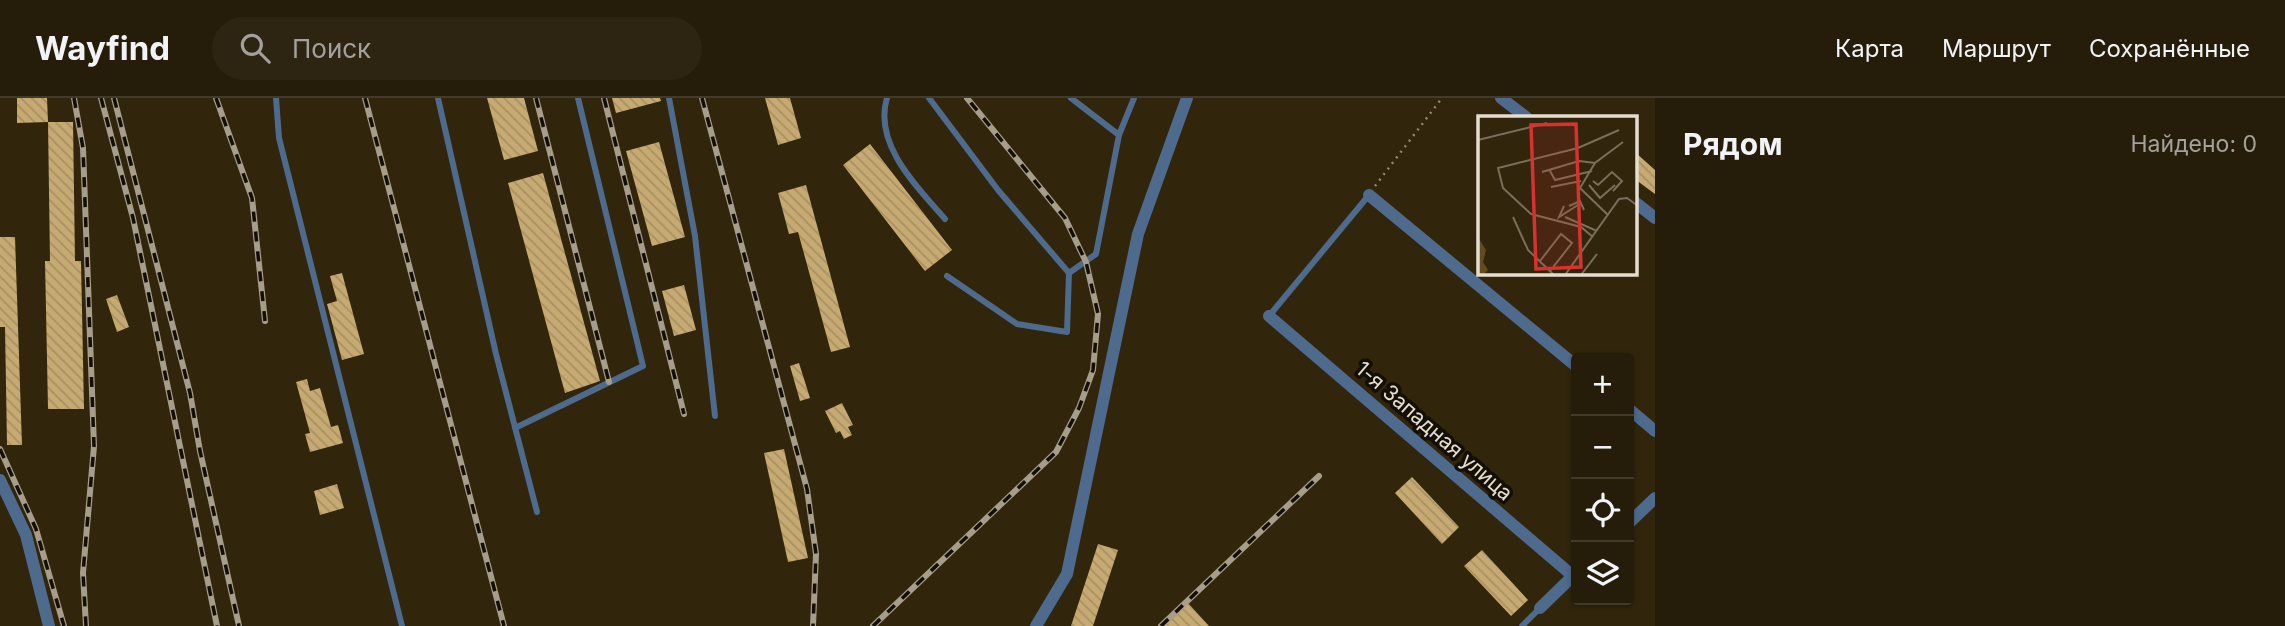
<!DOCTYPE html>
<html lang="ru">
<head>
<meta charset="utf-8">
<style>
  body { margin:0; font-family:Inter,sans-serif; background:#2d2512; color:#f1f3f6 }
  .controls { position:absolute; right:21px; bottom:21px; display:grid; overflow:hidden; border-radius:7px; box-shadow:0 2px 5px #0004 }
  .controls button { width:63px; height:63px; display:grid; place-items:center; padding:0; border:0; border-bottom:2px solid #423a2a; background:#251c09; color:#f1f3f6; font:35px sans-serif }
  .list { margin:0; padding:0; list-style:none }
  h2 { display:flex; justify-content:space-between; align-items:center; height:91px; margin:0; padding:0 28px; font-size:30px }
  h2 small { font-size:23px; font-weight:400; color:#a3a19c }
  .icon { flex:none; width:38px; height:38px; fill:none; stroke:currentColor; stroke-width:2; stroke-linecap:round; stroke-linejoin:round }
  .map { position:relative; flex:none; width:1655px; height:528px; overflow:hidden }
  header { display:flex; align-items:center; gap:42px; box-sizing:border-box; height:98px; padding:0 35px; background:#251c09; border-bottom:2px solid #423a2a }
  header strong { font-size:33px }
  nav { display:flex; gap:38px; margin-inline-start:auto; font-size:24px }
  .search { width:490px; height:63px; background:#2d2512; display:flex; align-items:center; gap:18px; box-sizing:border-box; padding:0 24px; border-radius:38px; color:#a3a19c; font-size:26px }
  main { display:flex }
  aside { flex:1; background:#251c09 }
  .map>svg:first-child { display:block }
</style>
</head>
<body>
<header>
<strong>Wayfind</strong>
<div class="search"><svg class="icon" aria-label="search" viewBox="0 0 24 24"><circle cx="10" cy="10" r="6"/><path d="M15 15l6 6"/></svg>Поиск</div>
<nav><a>Карта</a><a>Маршрут</a><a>Сохранённые</a></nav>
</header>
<main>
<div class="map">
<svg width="1655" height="528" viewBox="0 0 1655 528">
  <defs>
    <pattern id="building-back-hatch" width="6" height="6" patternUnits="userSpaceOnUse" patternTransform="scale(1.75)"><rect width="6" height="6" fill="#c6aa71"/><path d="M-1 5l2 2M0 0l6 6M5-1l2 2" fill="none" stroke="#a69064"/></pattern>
  </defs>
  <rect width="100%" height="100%" fill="#31250c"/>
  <path fill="url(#building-back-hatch)" d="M17 0H47L48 24 17 25Z
    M487 0H524L538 53 504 62Z
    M612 0H660L661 3 616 15Z
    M765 0H790L801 40 778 47Z
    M48 24H73L75 163H81L84 311H48L45 163H50Z
    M659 44 685 139 652 148 626 53Z
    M870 46 952 152 925 173 843 67Z
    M1636 55 1655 72V96L1636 82Z
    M543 75 600 283 565 295 508 85Z
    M806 87 850 249 831 254 798 134 789 136 778 95Z
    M0 139H15L22 347H7L5 229H0Z
    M342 175 364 256 342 262 327 206 337 203 330 178Z
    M684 187 696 232 674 238 662 193Z
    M117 197 129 229 117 234 106 201Z
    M799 265 810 300 800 303 790 268Z
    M307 281 310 293 320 290 331 329 338 327 343 345 310 354 305 336 310 335 296 284Z
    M842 305 853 327 848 329 852 337 844 341 840 333 836 335 825 313Z
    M784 351 808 460 788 464 764 355Z
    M1412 379 1459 429 1442 446 1395 395Z
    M337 386 344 410 320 417 314 393Z
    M1098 446 1118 452 1093 528H1071Z
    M1482 452 1528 502 1511 518 1464 468Z
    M1188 505 1209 528H1164Z"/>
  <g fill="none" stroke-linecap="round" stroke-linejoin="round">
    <path stroke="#928875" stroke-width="2.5" stroke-dasharray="2 5" stroke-linecap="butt" d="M1375 88 1442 0"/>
    <path stroke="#4e6a8c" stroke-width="6" d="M276 0 279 40 402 528
      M438 0 496 256 537 414
      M669 0 695 138 715 318
      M887 0C873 46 917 89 945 121
      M929 0 998 92 1069 175 1067 234 1017 226 947 178
      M1071 0 1119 37
      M1069 175 1096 156 1119 37 1134 0
      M1269 218 1369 97
      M515 330 643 268 578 0
      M1522 528 1540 510"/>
    <path stroke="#4e6a8c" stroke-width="12" d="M1501 0 1526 19
      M1369 97 1576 268
      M1636 105 1655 120
      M1269 218 1573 478
      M1629 311 1655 333
      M0 382 26 437 49 528
      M1629 425 1655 400
      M1540 510 1576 475
      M1036 528 1067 476 1138 136 1187 0"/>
    <g stroke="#a69d8b" stroke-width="6">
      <path id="rail" d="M74 0 83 50 94 348 83 475 86 528
        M101 0 133 120 217 528
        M114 0 190 295 200 353 239 528
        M216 0 252 100 265 223
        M365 0 504 528
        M536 0 609 284
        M604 0 684 316
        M702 0 807 391 816 456 813 528
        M0 351 36 431 64 528
        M873 528 1056 354 1079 310 1093 272 1098 216 1086 164 1065 120 967 0
        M1161 528 1319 378"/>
    </g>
    <use href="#rail" stroke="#140f05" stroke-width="3.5" stroke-dasharray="10" stroke-linecap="butt"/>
  </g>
  <g text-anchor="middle" stroke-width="7" stroke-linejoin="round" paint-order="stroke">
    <g font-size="21" fill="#e5ddcf" stroke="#140f05">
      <text transform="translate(1434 333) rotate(41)" y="7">1-я Западная улица</text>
    </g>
  </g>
  <g transform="translate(1478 18)">
    <rect width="159" height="159" fill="#31250c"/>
    <path d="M0 121 8 134 5 146 10 154 5 159H0Z" fill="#614c1f"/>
    <path fill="none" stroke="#796f5a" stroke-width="2" d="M0 24 69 7M71 53 77 64 114 55M64 56 101 45 117 47M115 65 120 69 134 56 144 65 135 75M111 69 122 82 137 69M73 71 103 65M86 90 81 101 103 87M91 90 102 85 106 94M130 99 102 72 117 47 145 26M35 101 50 134 76 159M87 101 119 115M115 121 103 111 53 98 25 72 20 52 100 32 141 14M62 145 83 118 94 127 72 155M87 159 141 83 149 82 160 90M103 159 119 138"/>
    <path fill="#d73130" fill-opacity="0.15" stroke="#d73130" stroke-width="3.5" d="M98 8 103 151 58 153 53 9Z"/>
    <rect width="159" height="159" fill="none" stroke="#e5ddcf" stroke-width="3.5"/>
  </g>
</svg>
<div class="controls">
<button>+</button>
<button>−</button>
<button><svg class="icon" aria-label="locate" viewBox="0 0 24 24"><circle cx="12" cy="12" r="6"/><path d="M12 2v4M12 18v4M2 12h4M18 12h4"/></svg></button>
<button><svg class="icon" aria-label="layers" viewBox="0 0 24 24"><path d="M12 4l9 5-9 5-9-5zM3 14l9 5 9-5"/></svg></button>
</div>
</div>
<aside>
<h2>Рядом<small>Найдено: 0</small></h2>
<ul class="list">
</ul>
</aside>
</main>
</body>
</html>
